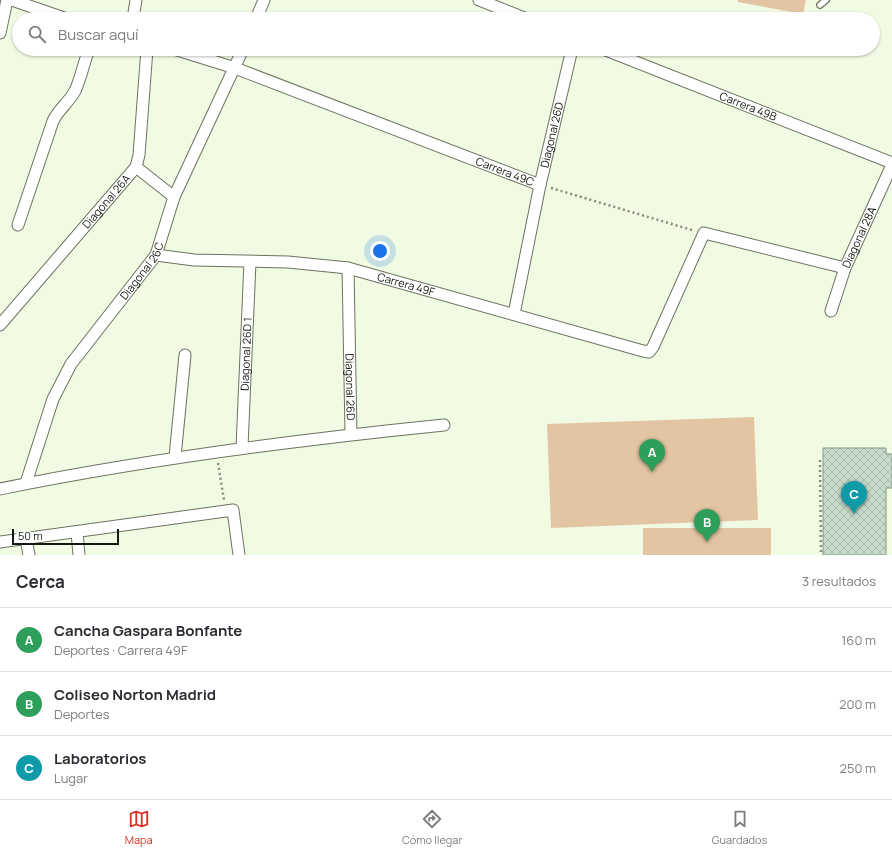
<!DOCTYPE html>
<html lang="es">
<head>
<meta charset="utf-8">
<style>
  body { margin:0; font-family:Manrope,sans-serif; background:#f7f7f7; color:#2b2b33 }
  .scale { position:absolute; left:12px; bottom:10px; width:107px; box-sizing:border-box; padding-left:4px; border:2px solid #151810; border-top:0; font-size:11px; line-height:14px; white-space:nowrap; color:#151810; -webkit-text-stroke:3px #fff; paint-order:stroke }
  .you { position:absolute; left:380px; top:251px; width:14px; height:14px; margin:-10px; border:3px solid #fff; border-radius:50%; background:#1a73e8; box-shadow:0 0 0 6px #1a73e833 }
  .badge { display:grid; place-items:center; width:26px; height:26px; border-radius:50%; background:#d93025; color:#fff; font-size:13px; font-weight:700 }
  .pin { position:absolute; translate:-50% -33px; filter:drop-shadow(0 1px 2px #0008) }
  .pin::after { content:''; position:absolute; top:21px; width:14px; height:12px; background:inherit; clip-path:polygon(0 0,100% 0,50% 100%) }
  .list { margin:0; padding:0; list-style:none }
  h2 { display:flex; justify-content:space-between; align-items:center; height:52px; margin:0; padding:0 16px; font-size:17px }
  h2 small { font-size:13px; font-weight:400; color:#7c7c81 }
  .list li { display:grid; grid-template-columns:26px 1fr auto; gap:12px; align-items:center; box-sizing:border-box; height:64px; padding:0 16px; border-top:1px solid #e1e1e2 }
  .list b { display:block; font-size:15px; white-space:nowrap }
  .list p { margin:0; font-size:13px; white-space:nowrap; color:#7c7c81 }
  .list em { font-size:13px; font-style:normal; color:#7c7c81 }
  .icon { flex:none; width:22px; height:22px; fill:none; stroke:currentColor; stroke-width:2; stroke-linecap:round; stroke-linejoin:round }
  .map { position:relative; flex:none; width:892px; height:555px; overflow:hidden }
  .search { position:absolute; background:#fff; box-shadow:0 1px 3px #0004; left:12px; right:12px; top:12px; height:44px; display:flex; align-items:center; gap:10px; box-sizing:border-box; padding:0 14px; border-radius:22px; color:#7c7c81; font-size:15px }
  .sheet { height:244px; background:#fff }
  nav { display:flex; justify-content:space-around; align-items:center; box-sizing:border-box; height:56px; border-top:1px solid #e1e1e2; background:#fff; font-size:11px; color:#7c7c81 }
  nav a { display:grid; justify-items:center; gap:2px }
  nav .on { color:#d93025 }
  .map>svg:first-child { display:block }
</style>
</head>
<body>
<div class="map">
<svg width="892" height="555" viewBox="0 0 892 555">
  <defs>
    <pattern id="building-cross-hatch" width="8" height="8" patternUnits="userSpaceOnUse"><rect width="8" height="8" fill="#c7dbcb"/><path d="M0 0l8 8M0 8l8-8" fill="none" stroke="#aabbad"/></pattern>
  </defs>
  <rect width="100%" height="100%" fill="#f1fae3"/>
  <path fill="#e4c5a3" d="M738 0H806L803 14 738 2Z
    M754 417 758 520 551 528 547 424Z
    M643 528H771V555H643Z"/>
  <path fill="url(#building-cross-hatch)" stroke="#859889" d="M823 448H886V454H892V488H886V555H823Z"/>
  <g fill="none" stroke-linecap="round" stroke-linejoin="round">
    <g stroke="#6c7360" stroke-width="8">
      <path id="lane" d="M820 5 826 0"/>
    </g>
    <g stroke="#6c7360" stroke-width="13">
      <g id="street">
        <path d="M12 0 67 19"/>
        <path d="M479 0 527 19"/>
        <path d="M133 19 136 0"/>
        <path d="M256 19 264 0"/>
        <path d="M0 33 7 0"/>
        <path id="s1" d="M174 49 235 68 540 185"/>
        <path id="s2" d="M603 49 892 163"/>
        <path d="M136 167 174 197"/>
        <path d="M18 225 53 121C58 110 69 102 75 91 81 78 84 62 89 49"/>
        <path id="s3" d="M156 255 194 260 288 262 348 268 643 351 649 352 653 347 704 233 845 268"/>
        <path id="s4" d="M348 268 351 434"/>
        <path id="s5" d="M831 311 845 268 892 165"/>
        <path id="s6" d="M514 314 540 185 572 49"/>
        <path id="s7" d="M0 325 136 167 139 155 147 49"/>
        <path id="s8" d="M242 447 250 262"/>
        <path d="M175 457 185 355"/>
        <path id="s9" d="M26 483 53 399 71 364 156 255 174 197 243 49"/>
        <path d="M0 489C147 459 295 440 444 425"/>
        <path d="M77 532 79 555"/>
        <path d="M26 539 29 555"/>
        <path d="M0 542 233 510 239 555"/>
      </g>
    </g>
    <path stroke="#858b7b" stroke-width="2.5" stroke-dasharray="2 3" stroke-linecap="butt" d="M551 188 692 230
      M820 460 821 555
      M218 463 224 500"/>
    <use href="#lane" stroke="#fff" stroke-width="5.5"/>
    <use href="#street" stroke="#fff" stroke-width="11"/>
  </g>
  <g text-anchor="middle" stroke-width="4" stroke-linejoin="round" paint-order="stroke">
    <g font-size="11" fill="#151810" stroke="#fff">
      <text dy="4" stroke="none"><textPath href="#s2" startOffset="156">Carrera 49B</textPath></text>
      <text dy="4" stroke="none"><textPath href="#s6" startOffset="183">Diagonal 26D</textPath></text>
      <text dy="4" stroke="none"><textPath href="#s1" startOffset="353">Carrera 49C</textPath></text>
      <text dy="4" stroke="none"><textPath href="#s7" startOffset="163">Diagonal 26A</textPath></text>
      <text dy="4" stroke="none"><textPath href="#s5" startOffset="79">Diagonal 28A</textPath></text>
      <text dy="4" stroke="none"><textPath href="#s9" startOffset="245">Diagonal 26C</textPath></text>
      <text dy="4" stroke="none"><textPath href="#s3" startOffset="253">Carrera 49F</textPath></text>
      <text dy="4" stroke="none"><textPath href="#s8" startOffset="93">Diagonal 26D 1</textPath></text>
      <text dy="4" stroke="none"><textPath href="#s4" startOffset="119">Diagonal 26D</textPath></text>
    </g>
  </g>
</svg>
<div class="scale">50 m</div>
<div class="you"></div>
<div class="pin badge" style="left:652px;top:472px;background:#2e9e5b">A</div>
<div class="pin badge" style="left:707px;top:542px;background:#2e9e5b">B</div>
<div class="pin badge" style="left:854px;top:514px;background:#0f9aa8">C</div>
<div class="search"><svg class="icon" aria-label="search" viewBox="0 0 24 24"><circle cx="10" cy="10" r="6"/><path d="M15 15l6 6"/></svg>Buscar aquí</div>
</div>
<section class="sheet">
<h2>Cerca<small>3 resultados</small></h2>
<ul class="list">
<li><span class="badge" style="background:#2e9e5b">A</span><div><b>Cancha Gaspara Bonfante</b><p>Deportes · Carrera 49F</p></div><em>160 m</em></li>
<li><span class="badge" style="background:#2e9e5b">B</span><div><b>Coliseo Norton Madrid</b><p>Deportes</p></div><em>200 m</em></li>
<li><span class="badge" style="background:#0f9aa8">C</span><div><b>Laboratorios</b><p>Lugar</p></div><em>250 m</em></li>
</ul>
</section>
<nav>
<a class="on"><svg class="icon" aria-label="map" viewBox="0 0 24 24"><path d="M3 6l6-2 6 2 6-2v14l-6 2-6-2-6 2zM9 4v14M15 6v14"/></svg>Mapa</a>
<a><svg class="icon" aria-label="directions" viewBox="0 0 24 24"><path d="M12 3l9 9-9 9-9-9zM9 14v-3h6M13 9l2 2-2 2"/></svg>Cómo llegar</a>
<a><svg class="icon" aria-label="saved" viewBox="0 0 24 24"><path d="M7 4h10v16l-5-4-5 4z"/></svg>Guardados</a>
</nav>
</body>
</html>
